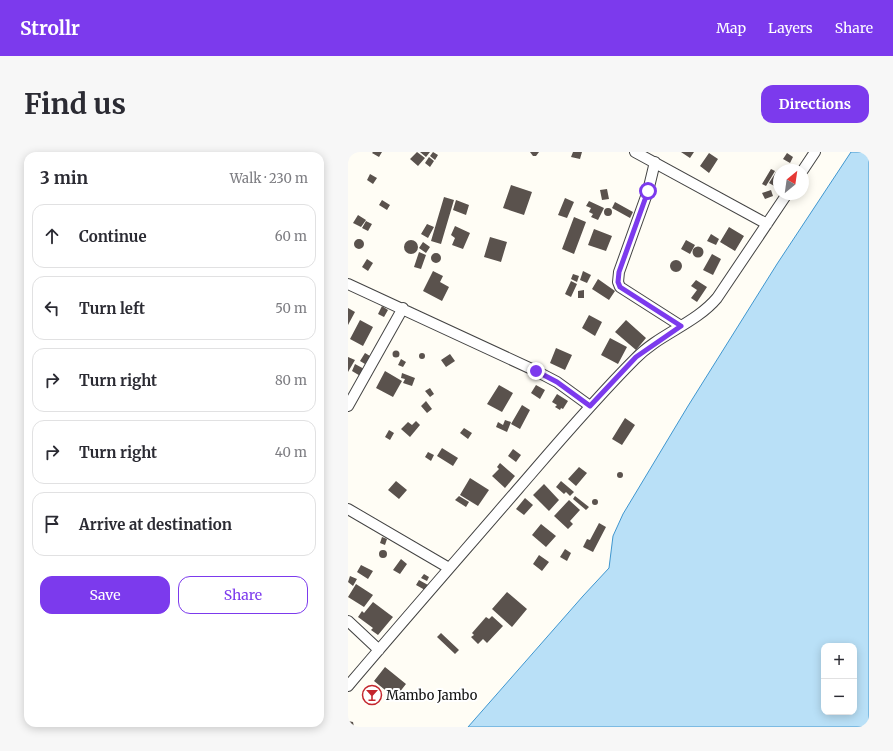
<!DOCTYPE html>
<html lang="en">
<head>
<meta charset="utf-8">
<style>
  body { margin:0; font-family:Merriweather,serif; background:#f7f7f7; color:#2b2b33 }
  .controls { position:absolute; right:12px; bottom:12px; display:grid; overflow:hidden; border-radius:8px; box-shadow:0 2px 10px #0003 }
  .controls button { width:36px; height:36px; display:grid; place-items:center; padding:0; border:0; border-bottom:1px solid #e1e1e2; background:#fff; color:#2b2b33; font:20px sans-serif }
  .compass { position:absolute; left:425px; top:12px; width:36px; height:36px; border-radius:50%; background:#fff; box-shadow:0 2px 10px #0003; rotate:29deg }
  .stop { position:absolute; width:12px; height:12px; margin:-9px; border:3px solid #7c3aed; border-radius:50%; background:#fff }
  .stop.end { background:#7c3aed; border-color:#fff; box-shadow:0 1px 4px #0008 }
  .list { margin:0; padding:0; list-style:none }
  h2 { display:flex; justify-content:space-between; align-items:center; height:52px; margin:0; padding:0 16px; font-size:17px }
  h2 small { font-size:13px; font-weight:400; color:#7c7c81 }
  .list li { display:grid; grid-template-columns:26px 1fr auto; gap:12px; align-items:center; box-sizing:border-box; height:64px; margin:0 8px 8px; padding:0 8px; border:1px solid #e1e1e2; border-radius:12px }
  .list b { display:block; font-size:15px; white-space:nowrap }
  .list em { font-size:13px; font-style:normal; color:#7c7c81 }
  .actions { display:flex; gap:8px; padding:12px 16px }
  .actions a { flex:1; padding:9px 0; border:1px solid #7c3aed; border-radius:12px; text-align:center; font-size:14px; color:#7c3aed }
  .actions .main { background:#7c3aed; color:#fff }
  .icon { flex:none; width:22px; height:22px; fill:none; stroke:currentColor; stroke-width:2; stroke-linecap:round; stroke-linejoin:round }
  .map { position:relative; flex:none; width:521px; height:575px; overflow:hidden; border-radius:12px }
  header { display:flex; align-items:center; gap:24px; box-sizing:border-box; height:56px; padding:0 20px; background:#7c3aed; color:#fff }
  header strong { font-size:19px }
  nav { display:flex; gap:22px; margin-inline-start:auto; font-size:14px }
  .intro { display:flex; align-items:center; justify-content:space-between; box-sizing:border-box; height:96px; padding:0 24px }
  h1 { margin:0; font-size:28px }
  .button { padding:10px 18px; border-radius:12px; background:#7c3aed; color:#fff; font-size:14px; font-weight:700 }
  main { display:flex; gap:24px; padding:0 24px }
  aside { flex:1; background:#fff; border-radius:12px; box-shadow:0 2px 10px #0003 }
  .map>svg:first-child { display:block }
</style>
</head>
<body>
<header>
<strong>Strollr</strong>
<nav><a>Map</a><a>Layers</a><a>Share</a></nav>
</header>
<div class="intro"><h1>Find us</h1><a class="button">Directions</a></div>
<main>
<aside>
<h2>3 min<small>Walk · 230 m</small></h2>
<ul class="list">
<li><svg class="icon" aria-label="ahead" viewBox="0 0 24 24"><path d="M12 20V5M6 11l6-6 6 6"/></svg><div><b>Continue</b></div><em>60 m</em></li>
<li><svg class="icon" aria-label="left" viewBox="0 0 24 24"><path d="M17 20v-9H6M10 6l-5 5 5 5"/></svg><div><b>Turn left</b></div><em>50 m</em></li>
<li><svg class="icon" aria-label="right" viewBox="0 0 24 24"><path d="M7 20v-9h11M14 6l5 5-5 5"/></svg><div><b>Turn right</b></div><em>80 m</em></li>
<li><svg class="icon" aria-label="right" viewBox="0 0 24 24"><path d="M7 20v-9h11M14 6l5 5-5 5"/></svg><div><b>Turn right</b></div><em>40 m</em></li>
<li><svg class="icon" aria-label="arrive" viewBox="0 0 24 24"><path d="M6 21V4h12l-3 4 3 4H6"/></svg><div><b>Arrive at destination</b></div></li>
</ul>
<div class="actions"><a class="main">Save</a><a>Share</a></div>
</aside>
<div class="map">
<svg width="521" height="575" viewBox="0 0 521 575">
  <rect width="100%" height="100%" fill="#fffdf5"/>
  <path fill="#b9e0f7" stroke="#3f96cf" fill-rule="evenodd" d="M503 0H521V575H120L235 444 261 416 265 384 275 362 340 254 429 112ZM476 494H506V560H476Z"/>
  <path fill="#5a524d" d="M25 0H34L31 5 24 1Z
    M69 0 77 6 70 14 62 7Z
    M72 0H82L78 5Z
    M85 0 90 3 87 8 82 4Z
    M182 0H191L188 4H185Z
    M225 0H234L232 7 223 5Z
    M333 0H346L342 6Z
    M361 1 370 7 361 21 352 14Z
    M439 1 445 5 442 11 435 7Z
    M81 5 86 9 82 15 77 11Z
    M423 17 427 19 418 34 414 32Z
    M428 20 431 21V30L428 35 421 31Z
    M22 22 29 26 25 32 19 28Z
    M163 33 184 40 176 63 155 56Z
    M259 37 261 47 254 48 252 38Z
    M423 38 425 44 417 47 414 41Z
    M96 45 106 48 93 92 83 89Z
    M217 46 226 50 219 66 210 63Z
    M34 48 42 53 39 58 31 53Z
    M108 48 121 53 118 63 105 58Z
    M241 49 256 56 250 68 243 65 245 62 241 60 243 56 238 54Z
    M267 50 285 60 282 66 264 56Z
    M256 60a4 4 0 1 1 8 0a4 4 0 1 1-8 0Z
    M10 63 18 68 13 75 5 71Z
    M226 65 238 70 226 102 214 97Z
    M18 69 24 72 20 79 14 76Z
    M79 72 86 75 80 86 73 82Z
    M107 74 122 81 115 97 104 93 107 86 103 83Z
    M381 75 396 84 387 99 372 90Z
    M246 77 264 84 258 99 240 93Z
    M363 82 371 87 368 93 359 89Z
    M142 85 159 90 153 110 136 105Z
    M6 92a5 5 0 1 1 10 0a5 5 0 1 1-10 0Z
    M56 95a7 7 0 1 1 14 0a7 7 0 1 1-14 0Z
    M338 88 347 93 342 102 333 97Z
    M75 90 82 95 78 101 71 96Z
    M344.5 100a5.5 5.5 0 1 1 11 0a5.5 5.5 0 1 1-11 0Z
    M71 100 78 103 73 117 66 115Z
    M83 106a5 5 0 1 1 10 0a5 5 0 1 1-10 0Z
    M364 102 373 107 365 123 355 118Z
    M19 107 25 111 20 119 14 115Z
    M322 114a6 6 0 1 1 12 0a6 6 0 1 1-12 0Z
    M85 119 95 124 92 130 101 135 94 149 75 139Z
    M235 119 243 123 239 131 232 128Z
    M225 122 231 124 229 130 223 127Z
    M250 127 267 139 261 148 244 137Z
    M348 128 359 135 349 150 343 146 349 138 343 134Z
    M223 129 229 132 223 145 217 142Z
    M236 138V146H230V139Z
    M34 154 40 158 36 165 30 162Z
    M0 156 7 160 0 173Z
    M241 163 254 170 247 184 234 176Z
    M12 168 25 175 15 194 2 187Z
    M278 168 298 186 288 198 267 180Z
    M262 186 279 195 270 212 253 203Z
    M208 196 224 203 217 218 202 211Z
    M44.5 202a3.5 3.5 0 1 1 7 0a3.5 3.5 0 1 1-7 0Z
    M17 201 22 204 17 212 12 209Z
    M71 204a3 3 0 1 1 6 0a3 3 0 1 1-6 0Z
    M102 202 107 209 98 215 93 208Z
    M0 205 7 208 0 220Z
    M53 207 58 210 55 215 50 213Z
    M7 212 18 218 14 225 4 219Z
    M37 219 54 229 45 245 28 236Z
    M54 221 67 226 64 234 55 231 57 227 53 226Z
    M151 233 165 241 154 260 139 252Z
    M188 233 197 238 192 247 183 241Z
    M82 236 86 242 82 245 77 239Z
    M209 242 220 249 215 257 213 256 212 258 207 255 209 253 204 250Z
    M78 249 84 257 79 261 73 254Z
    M174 253 182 258 172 277 163 272Z
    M277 266 287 273 274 293 264 287Z
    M157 268 163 270 159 280 148 275 150 270 155 273Z
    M68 269 72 273 62 285 53 277 60 270 64 273Z
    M116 276 124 281 120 287 112 281Z
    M41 278 46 281 42 288 37 285Z
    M94 296 110 306 105 314 89 304Z
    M165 297 173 303 168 310 160 304Z
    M80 300 86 303 83 309 77 305Z
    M152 311 167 324 157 336 144 324 151 317 149 315Z
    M231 315 239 321 228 334 220 327Z
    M269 323a3 3 0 1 1 6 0a3 3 0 1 1-6 0Z
    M122 326 141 338 130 354 112 343Z
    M48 329 59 338 51 347 40 338Z
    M213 329 226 340 222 344 218 340 216 342 208 335Z
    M196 332 211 348 201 359 185 343Z
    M111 344 121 350 118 355 107 348Z
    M227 344 241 355 238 358 225 347Z
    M177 346 185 353 176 363 168 357Z
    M244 350a3 3 0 1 1 6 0a3 3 0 1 1-6 0Z
    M221 348 232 358 222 369 225 372 220 377 206 364Z
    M251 371 258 375 245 400 235 395 239 387 242 388Z
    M193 372 208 384 198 395 184 383Z
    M34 385 39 387 37 393 32 391Z
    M217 397 223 401 219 409 212 405Z
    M31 402a4 4 0 1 1 8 0a4 4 0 1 1-8 0Z
    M191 403 201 410 194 419 185 412Z
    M53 407 59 412 52 422 45 418Z
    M13 413 25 419 20 427 9 420Z
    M76 422 81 425 79 429 73 426Z
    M2 424 9 427 5 434 0 430Z
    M71 428 80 433 77 438 68 433Z
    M8 432 25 443 16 455 0 445Z
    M159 440 179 457 164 475 144 457Z
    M25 450 45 465 30 483 23 478 25 476 10 465 14 459 16 461Z
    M144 464 155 474 139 491 135 487 130 492 123 485 126 483 124 481 138 465 141 467Z
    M93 481 111 498 107 502 89 485Z
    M37 515 58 532 47 546 26 529Z
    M0 569 5 570 6 575H0Z"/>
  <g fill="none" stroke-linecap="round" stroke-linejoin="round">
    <g stroke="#444" stroke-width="12">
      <path id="street" d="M287 0 419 72
        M307 10 300 39 271 120 270 130 272 135 333 174
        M455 18 467 0
        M0 132 188 219 209 230 242 254
        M0 254 55 156
        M0 357 101 416
        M0 469 31 498
        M0 534C56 468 113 403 170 337 208 293 246 248 287 207 311 182 347 172 369 146L439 42"/>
    </g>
    <use href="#street" stroke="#fff" stroke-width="10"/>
  </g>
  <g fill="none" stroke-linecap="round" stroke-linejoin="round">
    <path stroke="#7c3aed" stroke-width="5" d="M188 219 209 230 242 254 288 205 333 174 272 135 270 130 271 120 300 39"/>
  </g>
  <defs>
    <g id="bar-ring" transform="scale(1)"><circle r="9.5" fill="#fff" stroke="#c4262e" stroke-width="1.5"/><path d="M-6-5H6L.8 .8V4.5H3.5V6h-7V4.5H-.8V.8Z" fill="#c4262e"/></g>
  </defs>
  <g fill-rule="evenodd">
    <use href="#bar-ring" x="24" y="543"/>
  </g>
  <g text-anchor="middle" stroke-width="4" stroke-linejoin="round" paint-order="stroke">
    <g font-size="13" fill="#111" stroke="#fff" text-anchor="start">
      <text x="38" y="548">Mambo Jambo</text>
    </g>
  </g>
</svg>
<div class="controls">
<button>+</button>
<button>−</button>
</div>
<svg class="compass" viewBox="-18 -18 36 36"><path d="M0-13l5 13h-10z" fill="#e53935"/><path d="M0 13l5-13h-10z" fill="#7c7c81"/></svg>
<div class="stop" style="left:300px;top:39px"></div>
<div class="stop end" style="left:188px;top:219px"></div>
</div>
</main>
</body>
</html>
